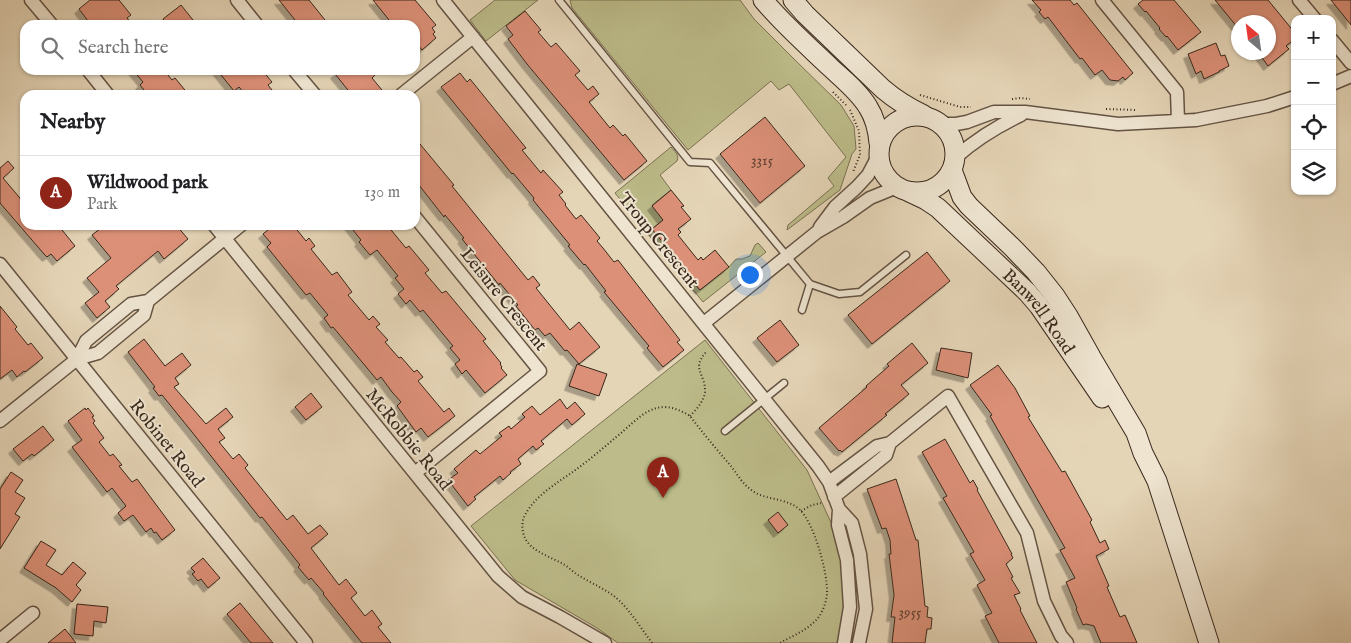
<!DOCTYPE html>
<html lang="en">
<head>
<meta charset="utf-8">
<style>
  body { margin:0; font-family:"IM FELL English",serif; background:#f6f6f6; color:#202124 }
  .controls { position:absolute; right:15px; top:15px; display:grid; overflow:hidden; border-radius:10px; box-shadow:0 1px 4px #0004 }
  .controls button { width:45px; height:45px; display:grid; place-items:center; padding:0; border:0; border-bottom:1px solid #e0e0e0; background:#fff; color:#202124; font:25px sans-serif }
  .compass { position:absolute; left:1231px; top:15px; width:45px; height:45px; border-radius:50%; background:#fff; box-shadow:0 1px 4px #0004; rotate:331deg }
  .you { position:absolute; left:749px; top:274px; width:18px; height:18px; margin:-12px; border:4px solid #fff; border-radius:50%; background:#1a73e8; box-shadow:0 0 0 8px #1a73e833 }
  .badge { display:grid; place-items:center; width:32px; height:32px; border-radius:50%; background:#8f2418; color:#fff; font-size:16px; font-weight:700 }
  .pin { position:absolute; translate:-50% -41px; filter:drop-shadow(0 1px 2px #0008) }
  .pin::after { content:''; position:absolute; top:26px; width:18px; height:15px; background:inherit; clip-path:polygon(0 0,100% 0,50% 100%) }
  .list { margin:0; padding:0; list-style:none }
  h2 { display:flex; justify-content:space-between; align-items:center; height:65px; margin:0; padding:0 20px; font-size:21px }
  h2 small { font-size:16px; font-weight:400; color:#757577 }
  .list li { display:grid; grid-template-columns:32px 1fr auto; gap:15px; align-items:center; box-sizing:border-box; height:75px; padding:0 20px; border-top:1px solid #e0e0e0 }
  .list b { display:block; font-size:19px; white-space:nowrap }
  .list p { margin:0; font-size:16px; white-space:nowrap; color:#757577 }
  .list em { font-size:16px; font-style:normal; color:#757577 }
  .icon { flex:none; width:28px; height:28px; fill:none; stroke:currentColor; stroke-width:2; stroke-linecap:round; stroke-linejoin:round }
  .map { position:relative; flex:none; width:1351px; height:643px; overflow:hidden }
  .search { position:absolute; background:#fff; box-shadow:0 1px 4px #0004; left:20px; top:20px; width:400px; height:55px; display:flex; align-items:center; gap:12px; box-sizing:border-box; padding:0 18px; border-radius:15px; color:#757577; font-size:19px }
  .panel { position:absolute; background:#fff; box-shadow:0 1px 4px #0004; left:20px; top:90px; width:400px; height:140px; border-radius:15px }
  .map>svg:first-child { display:block }
</style>
</head>
<body>
<div class="map">
<svg width="1351" height="643" viewBox="0 0 1351 643">
  <defs>
    <filter id="shadow"><feDropShadow dx="-4.5" dy="4.5" stdDeviation="0" flood-color="#0004"/></filter>
  </defs>
  <rect width="100%" height="100%" fill="#e5d5b7"/>
  <filter id="stains"><feTurbulence type="fractalNoise" baseFrequency=".004" numOctaves="4"/><feColorMatrix values="0 0 0 0 .2 0 0 0 0 .09 0 0 0 0 .02 0 0 0 .5 -.17"/></filter>
  <radialGradient id="worn" r=".72"><stop offset=".6" stop-color="#630" stop-opacity="0"/><stop offset="1" stop-color="#630" stop-opacity=".3"/></radialGradient>
  <path fill="#bcbb89" stroke="#7a7252" d="M495 0H538L486 41 470 20Z
    M570 0H740L754 19 793 58 841 105 854 126 856 149 852 154 840 190 787 230 788 225 834 186 828 178 846 157 789 84 779 90 771 81 688 150 572 8Z
    M671 147C674 151 680 155 677 161L660 175 671 190 652 205 663 220 652 229 686 271 685 272 700 290 729 267 736 259H742L750 256 755 245 758 243 766 252 703 302 615 193Z
    M705 340 807 470 839 540 847 616 838 643H618L597 628 515 580 471 526Z"/>
  <path fill="#dc9078" stroke="#39281c" filter="url(#shadow)" d="M90 0H119L131 15 127 18 133 25H91L79 9Z
    M279 0H309L329 25H299Z
    M373 0H415L436 25 432 28 435 32 433 34 436 38 422 50 415 41V25H393Z
    M1032 0H1070L1074 5 1077 3 1133 73 1125 80 1123 77 1118 81 1110 80 1102 70 1095 75 1082 58 1080 59 1048 17 1045 19 1039 12 1041 10Z
    M1143 0H1174L1201 32 1178 50 1167 36 1166 37 1159 29 1160 28 1146 11 1145 12 1138 4Z
    M1215 0H1268L1295 33V39L1286 46 1289 49 1268 66 1258 52H1268V22H1238V28Z
    M1331 0H1351V25Z
    M181 5 197 25H168L163 19Z
    M525 11 541 30 538 32 551 47 556 43 580 71 575 75 588 90 593 86 599 94 589 102 610 128 613 125 623 136 625 134 647 161 624 180 527 64 508 39 513 35 506 26Z
    M1216 43 1221 56 1225 55 1229 66 1219 71V72L1204 79 1201 71 1196 74 1188 54Z
    M133 70H164L172 80 175 78 189 95H148L140 85 143 82Z
    M217 70H262L272 82 268 85 276 95H246L239 87 234 91Z
    M340 70H370L375 75 372 78 382 90 376 95H352L335 74Z
    M460 73 467 82 470 79 526 148 522 150 541 173 543 170 563 192 559 195 566 204 565 205 576 219 581 215 591 227 600 238 597 241 603 248 614 262 618 260 680 340 677 342 684 350 663 367 647 348 649 346 604 292 606 291 585 264 584 265 568 246 570 245 533 200 534 198 513 173 512 174 441 87Z
    M765 117 805 166 760 203 720 154Z
    M415 138 454 185 452 186 528 280 533 276 540 285 536 288 570 330 579 322 600 347 579 364 567 350 565 351 550 333 545 336 538 328 535 330 516 306 518 305 500 283 499 285 462 239 464 238 445 215 444 217 415 180Z
    M8 161 14 168 3 178 25 204V225H58L75 246 57 261 51 254 47 257 44 254 0 203V168Z
    M671 190 684 206 681 207 691 219 678 229 681 232 678 235 698 260 701 257 703 260 715 250 729 267 700 290 685 272 686 271 652 229 663 220 652 206Z
    M105 225H176L188 239 164 259 158 251 116 286 119 289 105 301 110 307 97 318 85 303 99 292 87 278 111 258 92 235Z
    M274 225H293L306 241 309 238 315 246 311 249 332 275 337 272 352 292 348 295 369 320 373 316 380 324 376 327 388 340 385 342 399 358 401 357 414 372 417 370 423 377 418 381 444 412 449 408 455 416 428 437 421 428 416 432 397 406 401 402 392 392 381 377 377 380 333 327 331 328 324 318 328 315 310 293 306 295 267 247 271 243 263 234Z
    M349 225H387L406 248 409 246 429 270 425 273 442 293 446 291 486 339 483 341 501 363 500 364 502 367 501 368 507 375 485 393 466 370 462 374 455 364 460 360 450 348 453 346 423 310 420 312 410 300 406 304 398 294 404 289 395 278 398 276 377 250 370 255 359 242 361 240Z
    M927 252 950 281 872 344 848 315Z
    M0 306 17 327 15 329 28 345 31 343 43 358 25 372 24 371 17 377 12 370 0 379Z
    M780 320 799 345 777 362 757 338Z
    M144 339 165 366 182 353 191 365 175 378 179 384 174 387 206 424 226 408 233 417 218 429 225 438 219 442 233 459 239 454 248 465 245 468 287 520 293 515 308 534 320 525 328 534 311 548 339 585 346 579 357 593 351 598 365 616 372 610 382 624 378 627 391 643H362L323 594 324 593 311 578 309 580 298 567 300 565 262 517 260 518 192 432 162 395 159 396 153 388 155 387 128 352Z
    M912 343 928 363 901 385 909 394 885 414 887 415 842 452 840 450 839 451 819 428 867 387 866 386 889 366 887 364Z
    M941 348 972 353 968 378 936 370Z
    M577 364 607 374 599 396 569 386Z
    M998 365 1015 388 1030 416 1028 417 1062 472 1065 471 1092 520 1090 522 1100 543 1105 540 1109 549 1096 556 1109 586 1107 587 1120 617 1125 615 1137 643H1101L1094 626 1086 624 1083 625 1076 609 1077 608 1066 582 1075 578 1060 550 1065 548 990 416 992 415 970 385Z
    M311 393 322 407 306 420 295 407Z
    M560 399 567 409 575 402 585 414 572 425 567 419 541 441 544 444 536 450 533 446 518 459 521 464 510 472 511 473 503 480 500 476 474 497 476 499 468 506 448 480 458 473 454 469 476 450 480 454 502 436 499 433 509 426 511 429 525 417 522 414 532 406 540 415Z
    M85 408 86 410 88 408 94 416 92 417 95 421 93 423 104 438 99 442 110 456 113 454 122 465 119 466 132 482 137 479 175 530 162 540 156 532 154 533 151 528 146 532 133 515 124 521 118 513 126 506 112 488 107 492 72 447 82 440 68 421Z
    M43 426 54 440 34 456 32 454 23 461 13 449Z
    M945 439 970 483 973 480 978 489 977 490 1012 554H1011L1013 558 1006 564 1013 577 1011 578 1020 593 1014 595 1021 609 1020 610 1037 643H999L985 616 992 613 977 585 985 580 970 554 974 552 943 498 947 496 922 452Z
    M11 472 23 480 15 492 25 498 15 514 20 517 0 549V489Z
    M896 479 916 540H918L925 606 928 607 927 617 932 618 931 629H927L925 643H892L895 617H891L894 595 889 554H891L890 540 886 528 882 529 867 489Z
    M778 512 788 525 778 533 768 520Z
    M41 541 56 550 46 565 62 575 73 562 86 573 76 585 81 590 72 602 56 588 24 568Z
    M203 558 220 578 208 588 201 579 198 581 192 574 195 572 191 568Z
    M240 603 273 643H251L227 614Z
    M77 604 108 607 106 623 94 621 93 636 74 634Z
    M65 629 76 643H48Z"/>
  <g fill="none" stroke-linecap="round" stroke-linejoin="round">
    <g stroke="#645343" stroke-width="9">
      <path id="service" d="M559 0 690 162 710 163 810 284 839 294 860 292 906 255
        M802 310 810 284
        M725 431 784 383"/>
    </g>
    <g stroke="#645343" stroke-width="15">
      <path id="minor" d="M31 0 52 25
        M237 0 257 25
        M443 0 818 466 829 482 839 509 852 523 860 554 866 609 859 643
        M1102 0 1177 92 1178 121
        M1299 0 1315 19
        M1332 40 1351 63
        M88 70 108 95
        M294 70 315 95
        M1332 84 1351 76
        M401 95 473 37
        M941 124H956L967 122 994 112H1025L1118 124 1196 120 1267 106 1295 97
        M955 158C976 139 996 127 1021 115
        M214 225 498 576 522 597 560 617 605 643
        M820 227 835 207 857 187 868 175 878 156
        M0 264 306 643
        M704 323 817 232 843 217 870 198 897 187
        M77 359 86 341 131 304 148 301 241 225
        M0 421 77 359 98 353 144 315 148 301
        M415 473 540 371 415 217
        M829 482 877 446 890 443 948 396 1027 533 1044 601 1061 636 1067 643
        M834 497 886 455 890 443
        M839 509 838 525 847 560 850 607 844 643
        M0 640 33 613"/>
    </g>
    <g stroke="#39281c" stroke-width="21">
      <g id="secondary">
        <path d="M763 0C784 25 808 46 831 68 844 80 859 92 868 107 875 118 878 131 879 143"/>
        <path d="M793 0 805 14 883 89C896 100 909 108 924 115"/>
        <circle cx="917" cy="154" r="38"/>
        <path d="M952 170 962 197 969 206 1013 248 1036 272 1055 296 1068 316 1091 357 1136 433 1143 453 1157 481 1209 643"/>
        <path id="s1" d="M909 192 926 200 938 208 1027 292 1039 306 1102 398"/>
      </g>
    </g>
    <path stroke="#39281c" stroke-width="2" stroke-dasharray="1 2.5" stroke-linecap="butt" d="M833 92 847 106
      M920 95 960 107H971
      M1012 99 1021 98 1030 99
      M1106 109 1136 110
      M850 110 859 131 860 155 853 172
      M690 416C696 410 704 401 705 392 706 374 690 369 707 351
      M801 511 812 505 821 503
      M652 643C640 627 629 608 614 596 601 587 587 581 575 573 571 570 567 566 563 564 548 555 527 551 523 532 522 527 522 521 524 517 534 496 556 484 574 471 588 461 602 449 615 438 641 417 655 394 690 416 703 433 717 450 731 466 737 474 742 483 750 489 764 501 785 497 799 509 814 522 828 573 827 594 826 603 823 611 818 618 808 630 792 636 780 643"/>
    <use href="#service" stroke="#eee4d0" stroke-width="6"/>
    <use href="#minor" stroke="#eee4d0" stroke-width="12"/>
    <use href="#secondary" stroke="#eee4d0" stroke-width="19"/>
  </g>
  <g text-anchor="middle" stroke-width="4" stroke-linejoin="round" paint-order="stroke">
    <g font-size="15" fill="#624233">
      <text x="762" y="165">3315</text>
      <text x="910" y="617">3955</text>
    </g>
    <g font-size="18" fill="#39281c" stroke="#eee4d0">
      <text transform="translate(659 240) rotate(51)" y="6">Troup Crescent</text>
      <text transform="translate(504 299) rotate(51)" y="6">Leisure Crescent</text>
      <text dy="6" stroke="none"><textPath href="#s1" startOffset="178">Banwell Road</textPath></text>
      <text transform="translate(409 439) rotate(51)" y="6">McRobbie Road</text>
      <text transform="translate(167 443) rotate(51)" y="6">Robinet Road</text>
    </g>
  </g>
  <rect width="100%" height="100%" filter="url(#stains)"/>
  <rect width="100%" height="100%" fill="url(#worn)"/>
</svg>
<div class="controls">
<button>+</button>
<button>−</button>
<button><svg class="icon" aria-label="locate" viewBox="0 0 24 24"><circle cx="12" cy="12" r="6"/><path d="M12 2v4M12 18v4M2 12h4M18 12h4"/></svg></button>
<button><svg class="icon" aria-label="layers" viewBox="0 0 24 24"><path d="M12 4l9 5-9 5-9-5zM3 14l9 5 9-5"/></svg></button>
</div>
<svg class="compass" viewBox="-18 -18 36 36"><path d="M0-13l5 13h-10z" fill="#e53935"/><path d="M0 13l5-13h-10z" fill="#757577"/></svg>
<div class="you"></div>
<div class="pin badge" style="left:663px;top:498px">A</div>
<div class="search"><svg class="icon" aria-label="search" viewBox="0 0 24 24"><circle cx="10" cy="10" r="6"/><path d="M15 15l6 6"/></svg>Search here</div>
<section class="panel">
<h2>Nearby<small></small></h2>
<ul class="list">
<li><span class="badge">A</span><div><b>Wildwood park</b><p>Park</p></div><em>130 m</em></li>
</ul>
</section>
</div>
</body>
</html>
